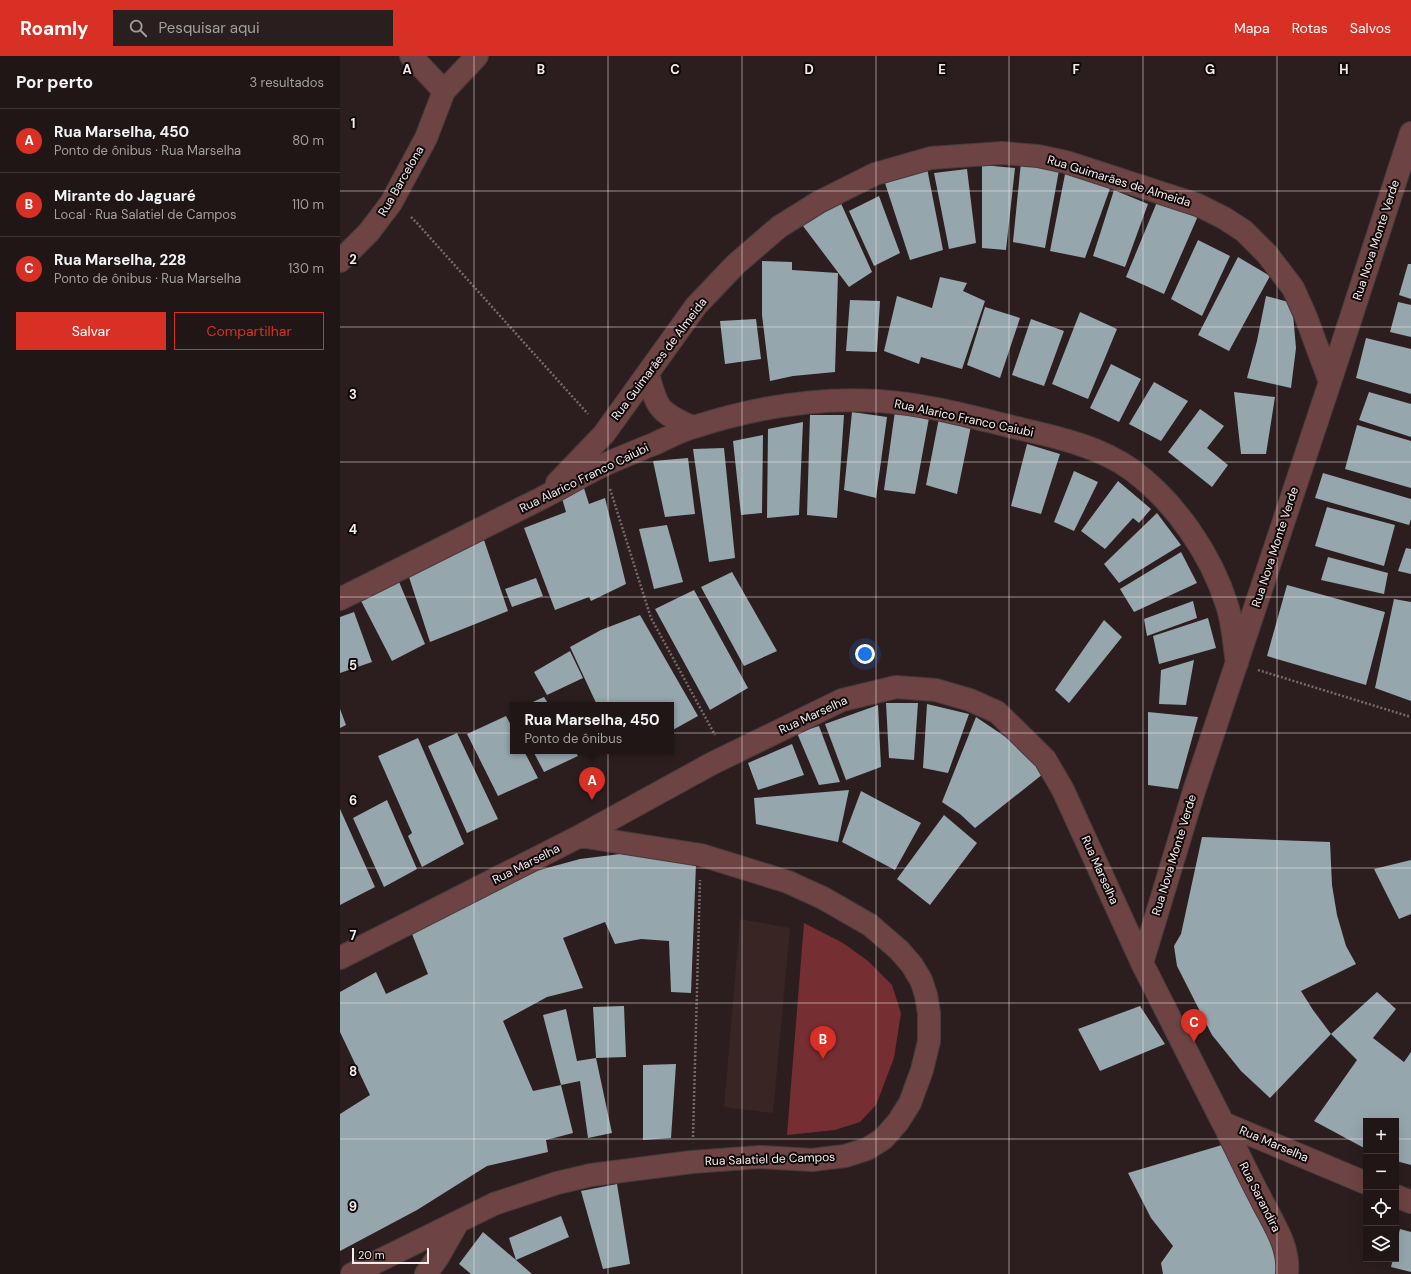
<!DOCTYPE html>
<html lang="pt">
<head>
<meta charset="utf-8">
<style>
  body { margin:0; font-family:"DM Sans",sans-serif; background:#291f1f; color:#f1f3f6 }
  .controls { position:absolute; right:12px; bottom:12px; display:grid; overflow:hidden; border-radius:0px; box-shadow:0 4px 16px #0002 }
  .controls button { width:36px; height:36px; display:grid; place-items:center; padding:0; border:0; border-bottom:1px solid #3e3535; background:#211616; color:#f1f3f6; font:20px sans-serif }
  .scale { position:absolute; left:12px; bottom:10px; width:77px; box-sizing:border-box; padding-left:4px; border:2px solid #f5ebeb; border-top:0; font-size:11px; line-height:14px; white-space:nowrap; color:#f5ebeb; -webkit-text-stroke:3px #100a0a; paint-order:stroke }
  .you { position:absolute; left:525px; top:598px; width:14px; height:14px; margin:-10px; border:3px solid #fff; border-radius:50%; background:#1a73e8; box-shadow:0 0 0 6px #1a73e833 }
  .badge { display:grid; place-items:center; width:26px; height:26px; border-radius:50%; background:#d93025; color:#fff; font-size:13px; font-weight:700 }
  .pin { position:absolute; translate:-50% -33px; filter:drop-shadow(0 1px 2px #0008) }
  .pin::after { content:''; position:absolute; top:21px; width:14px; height:12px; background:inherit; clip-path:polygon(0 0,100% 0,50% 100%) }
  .popup { position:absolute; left:170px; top:646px; width:164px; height:52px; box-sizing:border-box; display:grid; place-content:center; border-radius:0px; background:#211616; filter:drop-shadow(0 1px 3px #0005); font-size:13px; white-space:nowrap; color:#a29fa1 }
  .popup b { font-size:15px; color:#f1f3f6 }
  .popup::after { content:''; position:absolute; left:50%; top:100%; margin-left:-8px; border:8px solid transparent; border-top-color:#211616 }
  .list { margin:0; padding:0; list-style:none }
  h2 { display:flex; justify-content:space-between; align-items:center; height:52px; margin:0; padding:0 16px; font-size:17px }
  h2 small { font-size:13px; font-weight:400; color:#a29fa1 }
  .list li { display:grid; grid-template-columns:26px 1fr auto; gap:12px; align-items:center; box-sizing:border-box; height:64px; padding:0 16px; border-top:1px solid #3e3535 }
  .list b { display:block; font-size:15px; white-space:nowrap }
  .list p { margin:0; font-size:13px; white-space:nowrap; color:#a29fa1 }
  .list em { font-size:13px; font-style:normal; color:#a29fa1 }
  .actions { display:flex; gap:8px; padding:12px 16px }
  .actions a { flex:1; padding:9px 0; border:1px solid #d93025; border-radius:0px; text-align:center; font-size:14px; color:#d93025 }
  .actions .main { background:#d93025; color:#fff }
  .icon { flex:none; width:22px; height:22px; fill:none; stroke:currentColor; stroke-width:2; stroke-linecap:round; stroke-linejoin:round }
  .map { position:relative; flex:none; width:1071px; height:1218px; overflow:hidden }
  header { display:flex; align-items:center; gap:24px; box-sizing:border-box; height:56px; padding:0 20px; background:#d93025; color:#fff }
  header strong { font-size:19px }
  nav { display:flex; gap:22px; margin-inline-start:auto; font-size:14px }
  .search { width:280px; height:36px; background:#291f1f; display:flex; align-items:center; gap:10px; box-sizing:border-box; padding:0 14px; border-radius:0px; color:#a29fa1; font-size:15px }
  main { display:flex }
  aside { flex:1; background:#211616 }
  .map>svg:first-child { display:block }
</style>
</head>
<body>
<header>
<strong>Roamly</strong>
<div class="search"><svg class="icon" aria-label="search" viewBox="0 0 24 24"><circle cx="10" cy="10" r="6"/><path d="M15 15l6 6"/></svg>Pesquisar aqui</div>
<nav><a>Mapa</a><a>Rotas</a><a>Salvos</a></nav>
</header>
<main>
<aside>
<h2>Por perto<small>3 resultados</small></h2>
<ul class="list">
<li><span class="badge">A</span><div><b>Rua Marselha, 450</b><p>Ponto de ônibus · Rua Marselha</p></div><em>80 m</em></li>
<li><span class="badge">B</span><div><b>Mirante do Jaguaré</b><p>Local · Rua Salatiel de Campos</p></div><em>110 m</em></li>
<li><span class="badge">C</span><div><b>Rua Marselha, 228</b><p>Ponto de ônibus · Rua Marselha</p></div><em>130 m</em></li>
</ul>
<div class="actions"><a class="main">Salvar</a><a>Compartilhar</a></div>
</aside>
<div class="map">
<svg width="1071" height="1218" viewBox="0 0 1071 1218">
  <rect width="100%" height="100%" fill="#2c1e1e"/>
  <path fill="#392524" d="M400 863 450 872 433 1057 384 1051Z"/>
  <path fill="#752e31" d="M464 867 503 887 528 905 552 929 561 957 554 1002 536 1049 520 1066 495 1074 447 1079Z"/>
  <path fill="#96a6ad" d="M681 106 719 114 705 192 673 186Z
    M642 109 675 112 666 194 642 192Z
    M587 112 603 194 570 204 545 127Z
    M627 113 636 187 609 193 594 117Z
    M726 113 772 127 745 202 710 195Z
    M774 134 808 148 785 211 753 200Z
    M539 140 560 197 534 210 509 155Z
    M499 143 532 216 509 231 460 166Z
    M817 146 858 160 824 238 786 221Z
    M858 184 890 200 862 260 831 243Z
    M898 201 930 220 889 295 858 279Z
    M422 205 452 206V214L498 217 495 316 453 320 430 325 422 259Z
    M1068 208H1071V243L1059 239Z
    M600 221 627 227 623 235 645 245 622 313 581 301 579 308 544 295 557 240 592 252Z
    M926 240 952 247 956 292 951 332 907 322 917 285Z
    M510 244 540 245 537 296 506 295Z
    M1058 246 1071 249V281L1050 276Z
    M645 251 680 262 660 322 627 309Z
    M740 256 777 273 748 343 712 328Z
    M416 263 421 303 385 308 380 265Z
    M691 263 724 275 704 330 672 319Z
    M1026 282 1071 293V338L1016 322Z
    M771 308 801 323 779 366 750 352Z
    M814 326 848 345 821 385 789 368Z
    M894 336 935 341 926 398H901Z
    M1029 336 1071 348V381L1019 364Z
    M860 353 884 370 867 392 888 409 872 431 828 396Z
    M555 355 589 362 575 438 544 434Z
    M512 356 547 361 536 442 504 434Z
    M470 359H504L497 462 467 459Z
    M599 362 631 370 617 438 586 429Z
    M463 366 459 459 427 462 428 373Z
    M1017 369 1071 385V432L1005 413Z
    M423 379 422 457 401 459 393 385Z
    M687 388 720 398 701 458 671 450Z
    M384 392 395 502 369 506 353 393Z
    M348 402 355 458 325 461 313 405Z
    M734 415 758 426 734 475 714 466Z
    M983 417 1071 443V463L1069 469 975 442Z
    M778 425 811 453 799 467 793 462 765 493 741 475Z
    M243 429 249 448 265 442 286 528 251 545 249 541 215 554 184 472 226 456 221 439Z
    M987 451 1055 469 1044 510 975 490Z
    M817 457 841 489 779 527 764 508Z
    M327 469 343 526 314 533 299 473Z
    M144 484 168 555 90 586 68 518 107 499Z
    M1066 492 1071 493V518L1058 515Z
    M841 496 857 527 794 556 780 533Z
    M988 501 1048 517 1044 538 981 524Z
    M392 516 437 595 404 610 361 531Z
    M57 521 85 588 52 605 19 541Z
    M196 522 203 540 172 551 165 533Z
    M947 529 1045 556 1026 629 927 600Z
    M354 534 408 632 370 654 315 553Z
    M1054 543 1071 546V645L1035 632Z
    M853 545 857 562 807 580 804 563Z
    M14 556 32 606 0 617V561Z
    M300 559 358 660 331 675V649H257L230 591 261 574Z
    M868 562 876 592 819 608 813 580Z
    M764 564 782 581 729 647 715 634Z
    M230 595 243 622 207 639 194 616Z
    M854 604 846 649 819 648 821 614Z
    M204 641 209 649H186Z
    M546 647H578L574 704 549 702Z
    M587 648 629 658 608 717 583 712Z
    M538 649 541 711 506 724 485 668Z
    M0 653 6 669 0 672Z
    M808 656 858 661 838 733 808 729Z
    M166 660 173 673V695H184L198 722 158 740 127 678Z
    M636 661 676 688 703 718 635 772 620 758 602 746Z
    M479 670 500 726 479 729 457 677Z
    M117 677 158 763 127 777 88 690Z
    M78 682 124 788 82 811 68 780 72 777 38 700Z
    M452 688 464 719 418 734 408 707Z
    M193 695H235L238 700 204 716Z
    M509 734 498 786 416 768 414 742Z
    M521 735 581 767 555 814 502 786Z
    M47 744 77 813 44 831 13 762Z
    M0 753 35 831 0 849Z
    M604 759 637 787 590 849 557 823Z
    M862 781 990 786 992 829 997 859 1006 890 1016 908 961 935 973 954 991 978 930 1042 901 1015 872 979 837 910 834 890 841 878Z
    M288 797 356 808 351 937 331 936 329 885 301 883 275 888 265 866 223 882 243 932 207 941 163 965 193 1035 221 1029 233 1077 206 1084 208 1096 147 1110 77 1154 0 1195V1058L30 1039 0 976V936L36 916 46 938 88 918 72 878 115 853 196 815 240 803Z
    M1071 804V858L1059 863 1034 813Z
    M1037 936 1056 953 1033 982 1064 1006 1071 996V1109L1056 1105V1065H1026V1093L974 1065 1017 1004 991 978Z
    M284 950 286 1001 256 1002 272 1077 248 1082 240 1025 221 1029 203 959 226 953 237 1005 256 1002 253 951Z
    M800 950 825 988 760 1015 738 973Z
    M336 1008 331 1082 303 1084V1009Z
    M882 1089 902 1129 935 1187 936 1218H823L821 1207 833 1190 811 1162 788 1117Z
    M277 1128 290 1208 263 1213 241 1135Z
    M221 1160 229 1181 176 1204 169 1182Z
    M1060 1173 1071 1176V1216L1051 1211 1053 1203H1056V1189Z
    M143 1176 176 1204 192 1218H131L119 1208Z"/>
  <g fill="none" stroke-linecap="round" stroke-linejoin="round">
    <g stroke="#483b3b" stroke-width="24">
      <path id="minor" d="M71 0 104 35 137 0
        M0 205 29 176 51 147 86 82 104 35
        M308 318C317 353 319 356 352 371
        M217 427 264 378 356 250 396 208 439 171 479 146 535 118 591 102 662 97 698 100 726 106 858 149 884 162 904 175 927 198 953 232 966 261 990 326
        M0 543C67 509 135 476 202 442 223 431 243 419 264 409 281 401 297 395 314 388 327 382 340 375 354 371 413 352 477 341 539 345 586 348 632 361 677 372 716 381 759 390 792 414 835 446 871 498 887 549 893 567 894 588 897 607
        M0 902 240 780 371 708 502 644 556 631 596 634 630 644 657 656 705 703 723 734 802 907 883 1067 1026 1127
        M802 907 854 735 990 326 1071 77
        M883 1067C896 1092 907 1117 920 1141 932 1166 950 1189 947 1218
        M1056 1140 1071 1146
        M12 1218 154 1148 217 1127 251 1119 352 1106 420 1101 472 1104 505 1100 527 1093 543 1083 558 1066 570 1047 582 1014 589 985V957L586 939 581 924 572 909 559 894 530 869 483 842 448 826 361 799 240 780
        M86 1218 98 1201 118 1166"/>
    </g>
    <path stroke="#756969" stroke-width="2.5" stroke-dasharray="2 2" stroke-linecap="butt" d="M71 161 76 166 248 358
      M270 433 311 562 375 679
      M918 614 1071 661
      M353 1081 360 824"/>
    <use href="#minor" stroke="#6d4343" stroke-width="22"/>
  </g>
  <path fill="none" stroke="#f5ebeb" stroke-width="1" stroke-opacity="0.55" d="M134 0V1218M268 0V1218M402 0V1218M536 0V1218M669 0V1218M803 0V1218M937 0V1218M0 135H1071M0 271H1071M0 406H1071M0 541H1071M0 677H1071M0 812H1071M0 947H1071M0 1083H1026M1056 1083H1071"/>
  <g text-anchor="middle" stroke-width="4" stroke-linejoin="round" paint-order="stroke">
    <g font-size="12" fill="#f5ebeb" stroke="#100a0a">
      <text transform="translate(61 125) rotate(-60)" y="4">Rua Barcelona</text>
      <text transform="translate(779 125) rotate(17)" y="4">Rua Guimarães de Almeida</text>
      <text transform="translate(1036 184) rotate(-72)" y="4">Rua Nova Monte Verde</text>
      <text transform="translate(319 303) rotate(-53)" y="4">Rua Guimarães de Almeida</text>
      <text transform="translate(624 362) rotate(12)" y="4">Rua Alarico Franco Caiubi</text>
      <text transform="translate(244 422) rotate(-26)" y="4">Rua Alarico Franco Caiubi</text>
      <text transform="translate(935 491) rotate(-72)" y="4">Rua Nova Monte Verde</text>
      <text transform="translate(473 659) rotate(-25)" y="4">Rua Marselha</text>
      <text transform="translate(834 799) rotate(-73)" y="4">Rua Nova Monte Verde</text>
      <text transform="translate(186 808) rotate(-27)" y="4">Rua Marselha</text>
      <text transform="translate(760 814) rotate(66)" y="4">Rua Marselha</text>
      <text transform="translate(934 1088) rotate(23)" y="4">Rua Marselha</text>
      <text transform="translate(430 1103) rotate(-2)" y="4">Rua Salatiel de Campos</text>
      <text transform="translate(920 1141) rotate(63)" y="4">Rua Sarandira</text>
    </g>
  </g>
  <g font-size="13" text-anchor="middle" font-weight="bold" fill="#f5ebeb" stroke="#100a0a" stroke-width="4" stroke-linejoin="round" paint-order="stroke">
    <text x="67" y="18">A</text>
    <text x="201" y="18">B</text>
    <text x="335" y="18">C</text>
    <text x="469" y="18">D</text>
    <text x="602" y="18">E</text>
    <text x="736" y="18">F</text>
    <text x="870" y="18">G</text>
    <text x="1004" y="18">H</text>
    <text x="13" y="72">1</text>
    <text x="13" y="208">2</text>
    <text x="13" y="343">3</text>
    <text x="13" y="478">4</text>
    <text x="13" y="614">5</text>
    <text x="13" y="749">6</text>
    <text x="13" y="884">7</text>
    <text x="13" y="1020">8</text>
    <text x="13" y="1155">9</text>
  </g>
</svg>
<div class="controls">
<button>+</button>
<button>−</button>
<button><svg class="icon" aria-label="locate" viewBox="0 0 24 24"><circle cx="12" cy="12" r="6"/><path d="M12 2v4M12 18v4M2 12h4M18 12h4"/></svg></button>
<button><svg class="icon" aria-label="layers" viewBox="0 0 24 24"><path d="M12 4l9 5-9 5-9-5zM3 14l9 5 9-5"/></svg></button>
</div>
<div class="scale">20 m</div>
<div class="you"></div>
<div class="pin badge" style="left:252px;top:744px">A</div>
<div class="popup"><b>Rua Marselha, 450</b>Ponto de ônibus</div>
<div class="pin badge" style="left:483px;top:1003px">B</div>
<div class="pin badge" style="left:854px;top:986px">C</div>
</div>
</main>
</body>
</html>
